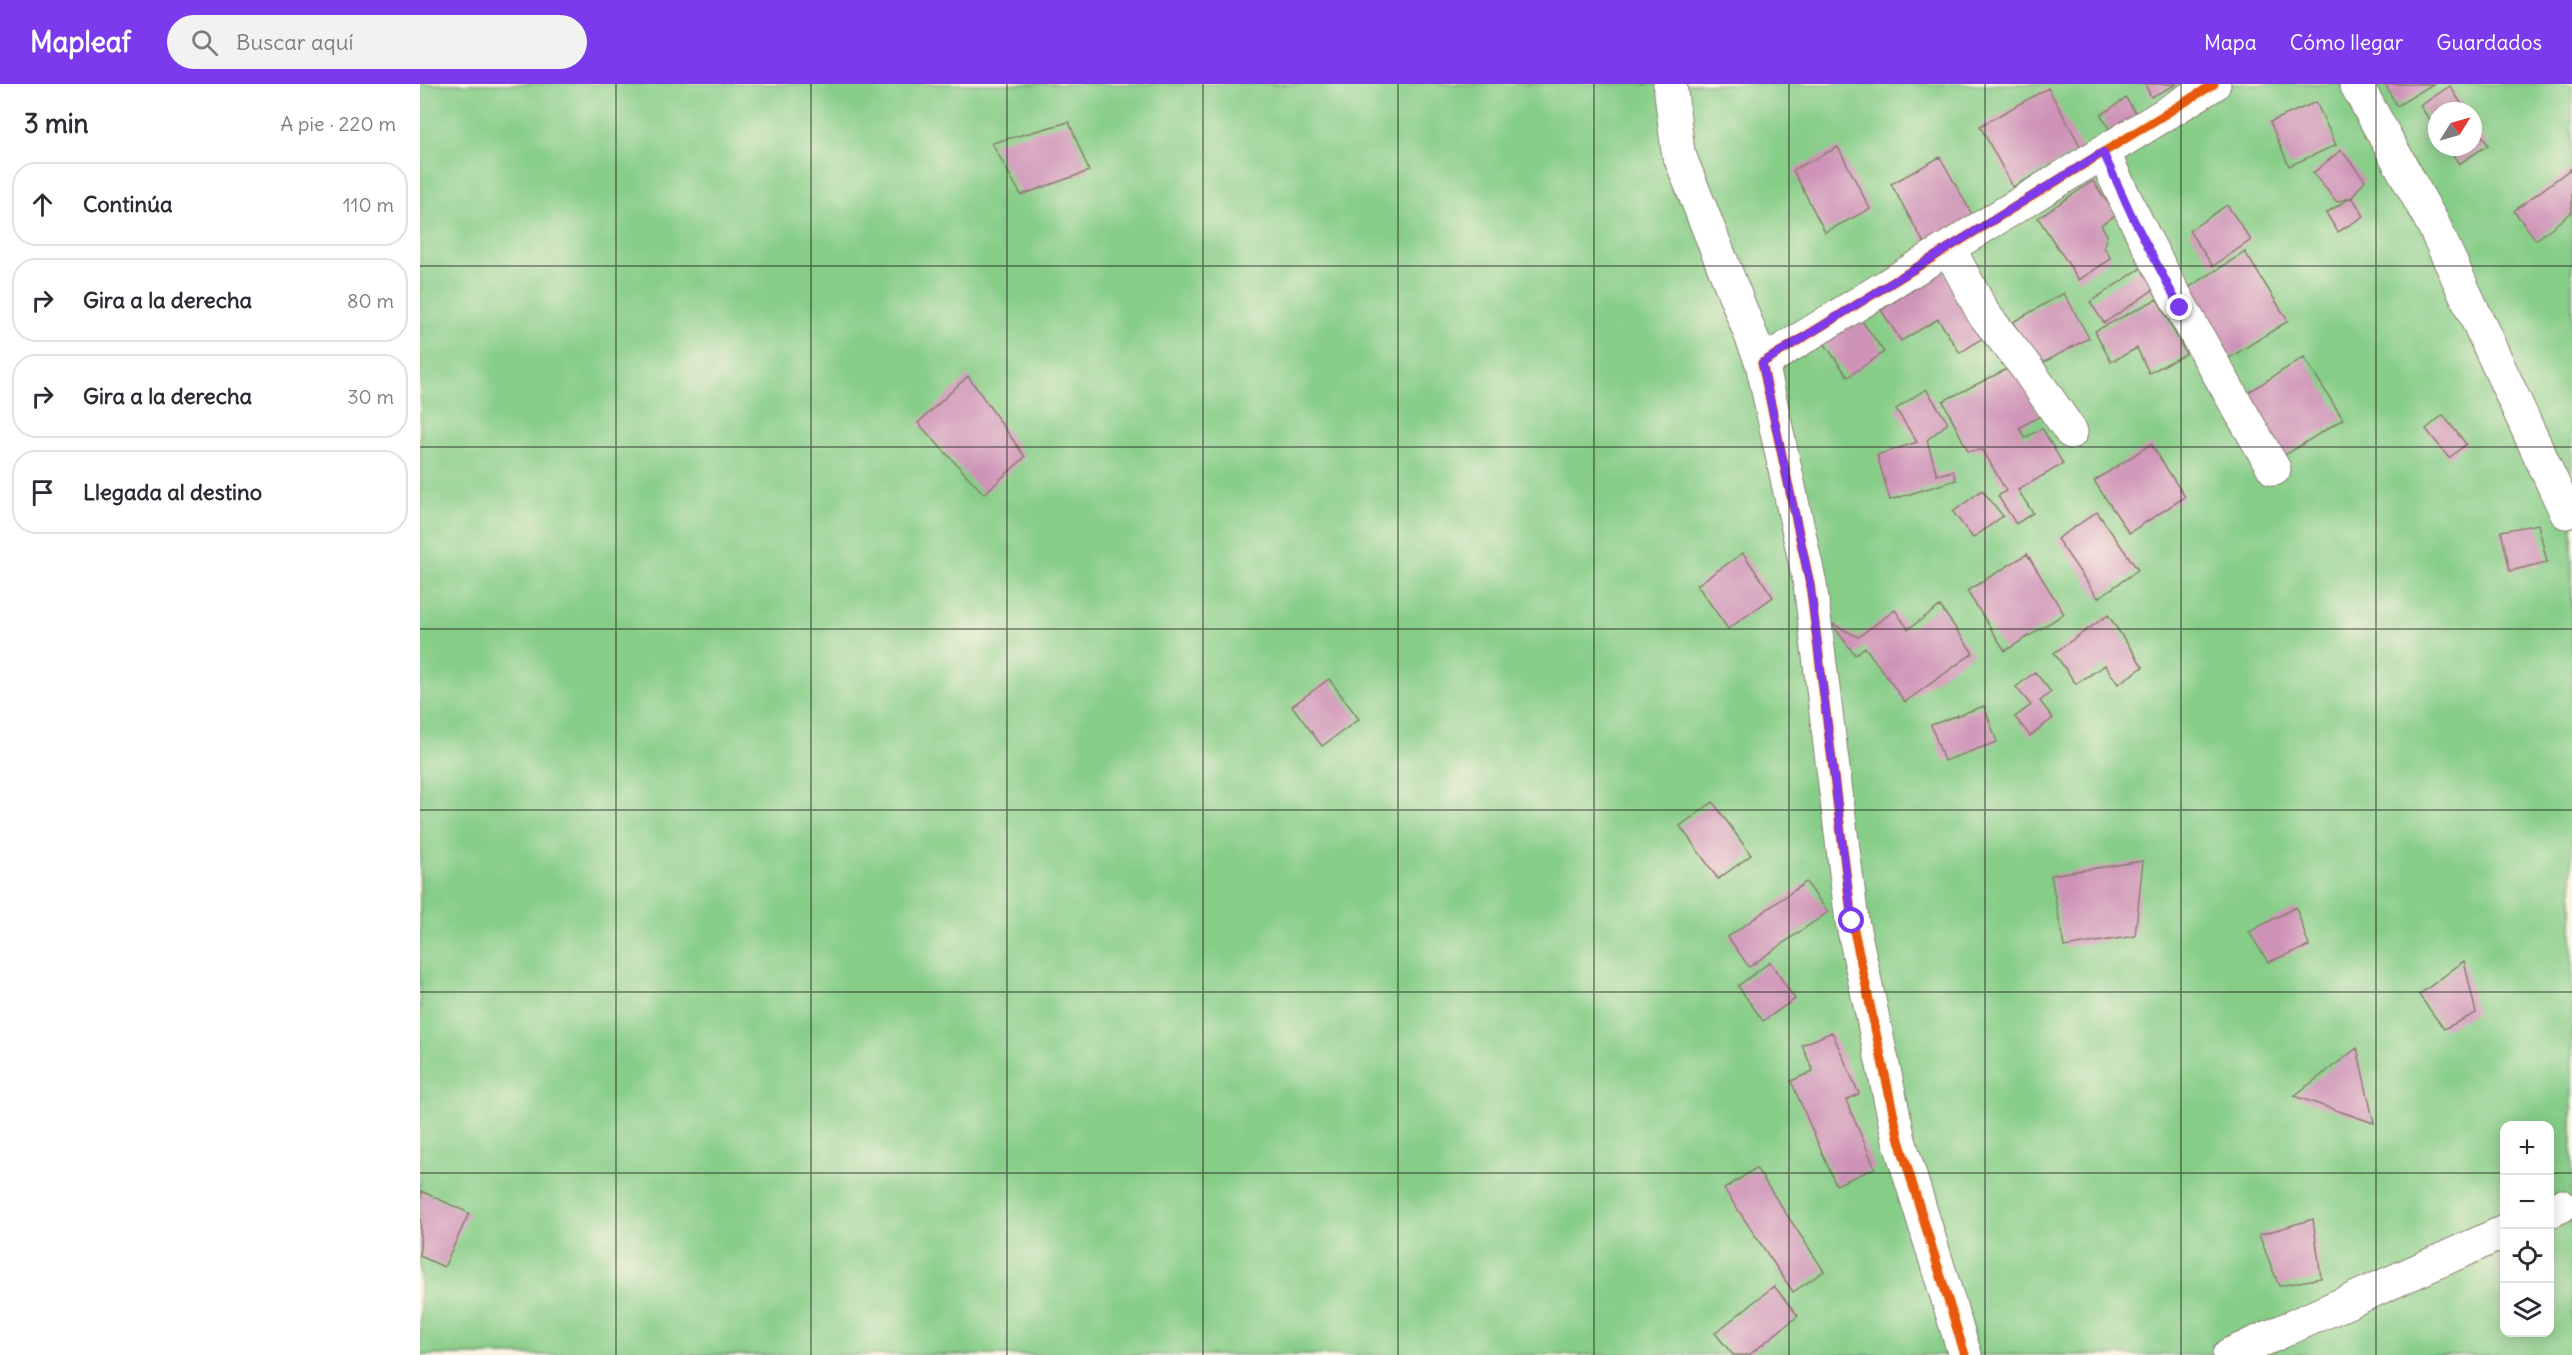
<!DOCTYPE html>
<html lang="es">
<head>
<meta charset="utf-8">
<style>
  body { margin:0; font-family:Delius,sans-serif; background:#f2f2f3; color:#2b2b33 }
  .controls { position:absolute; right:18px; bottom:18px; display:grid; overflow:hidden; border-radius:12px; box-shadow:0 3px 15px #0003 }
  .controls button { width:54px; height:54px; display:grid; place-items:center; padding:0; border:0; border-bottom:2px solid #e1e1e2; background:#fff; color:#2b2b33; font:30px sans-serif }
  .compass { position:absolute; left:2008px; top:18px; width:54px; height:54px; border-radius:50%; background:#fff; box-shadow:0 3px 15px #0003; rotate:53deg }
  .stop { position:absolute; width:18px; height:18px; margin:-14px; border:4px solid #7c3aed; border-radius:50%; background:#fff }
  .stop.end { background:#7c3aed; border-color:#fff; box-shadow:0 2px 6px #0008 }
  .list { margin:0; padding:0; list-style:none }
  h2 { display:flex; justify-content:space-between; align-items:center; height:78px; margin:0; padding:0 24px; font-size:26px }
  h2 small { font-size:20px; font-weight:400; color:#7c7c81 }
  .list li { display:grid; grid-template-columns:39px 1fr auto; gap:18px; align-items:center; box-sizing:border-box; height:84px; margin:0 12px 12px; padding:0 12px; border:2px solid #e1e1e2; border-radius:24px }
  .list b { display:block; font-size:22px; white-space:nowrap }
  .list em { font-size:20px; font-style:normal; color:#7c7c81 }
  .icon { flex:none; width:33px; height:33px; fill:none; stroke:currentColor; stroke-width:2; stroke-linecap:round; stroke-linejoin:round }
  .map { position:relative; flex:none; width:2152px; height:1271px; overflow:hidden }
  header { display:flex; align-items:center; gap:36px; box-sizing:border-box; height:84px; padding:0 30px; background:#7c3aed; color:#fff }
  header strong { font-size:28px }
  nav { display:flex; gap:33px; margin-inline-start:auto; font-size:21px }
  .search { width:420px; height:54px; background:#f2f2f3; display:flex; align-items:center; gap:15px; box-sizing:border-box; padding:0 21px; border-radius:33px; color:#7c7c81; font-size:22px }
  main { display:flex }
  aside { flex:1; background:#fff }
  .map>svg:first-child { display:block }
</style>
</head>
<body>
<header>
<strong>Mapleaf</strong>
<div class="search"><svg class="icon" aria-label="search" viewBox="0 0 24 24"><circle cx="10" cy="10" r="6"/><path d="M15 15l6 6"/></svg>Buscar aquí</div>
<nav><a>Mapa</a><a>Cómo llegar</a><a>Guardados</a></nav>
</header>
<main>
<aside>
<h2>3 min<small>A pie · 220 m</small></h2>
<ul class="list">
<li><svg class="icon" aria-label="ahead" viewBox="0 0 24 24"><path d="M12 20V5M6 11l6-6 6 6"/></svg><div><b>Continúa</b></div><em>110 m</em></li>
<li><svg class="icon" aria-label="right" viewBox="0 0 24 24"><path d="M7 20v-9h11M14 6l5 5-5 5"/></svg><div><b>Gira a la derecha</b></div><em>80 m</em></li>
<li><svg class="icon" aria-label="right" viewBox="0 0 24 24"><path d="M7 20v-9h11M14 6l5 5-5 5"/></svg><div><b>Gira a la derecha</b></div><em>30 m</em></li>
<li><svg class="icon" aria-label="arrive" viewBox="0 0 24 24"><path d="M6 21V4h12l-3 4 3 4H6"/></svg><div><b>Llegada al destino</b></div></li>
</ul>
</aside>
<div class="map">
<svg width="2152" height="1271" viewBox="0 0 2152 1271">
  <rect width="100%" height="100%" fill="#fcf5e5"/>
  <filter id="ink" filterUnits="userSpaceOnUse"><feTurbulence type="fractalNoise" baseFrequency=".0167" numOctaves="2"/><feDisplacementMap in="SourceGraphic" scale="12" xChannelSelector="R" yChannelSelector="G"/><feConvolveMatrix kernelMatrix="1 2 1 2 8 2 1 2 1" color-interpolation-filters="sRGB"/></filter>
  <filter id="wash" filterUnits="userSpaceOnUse"><feTurbulence type="fractalNoise" baseFrequency=".008" numOctaves="4" result="noise"/><feDisplacementMap in="SourceGraphic" scale="24" xChannelSelector="R" yChannelSelector="G"/><feGaussianBlur stdDeviation="1.35" result="paint"/><feColorMatrix in="noise" values="0 0 0 0 0 0 0 0 0 0 0 0 0 0 0 0 0 1.4 0 .05"/><feComposite in="paint" operator="in"/></filter>
  <g filter="url(#wash)">
    <rect width="100%" height="100%" fill="#f4e1c4"/>
    <path fill="#86cd88" stroke="#517452" stroke-width="1.5" fill-rule="evenodd" d="M0 0H2152V1271H0ZM2017 27H2053V63H2017ZM2084 1042H2130V1248H2084Z"/>
    <g id="blocks">
      <path fill="#ce93b7" d="M1725 0H1757L1731 13Z
        M1965 0H2013L1977 22Z
        M2030 2 2046 27H2017V46L2000 22Z
        M1628 4 1662 65 1593 103 1560 42Z
        M1706 14 1720 36 1694 52 1681 31Z
        M1896 18 1916 61 1869 82 1850 38Z
        M649 38 669 87 601 111 572 59Z
        M2053 38 2068 61 2039 80 2028 63H2053Z
        M1418 63 1450 125 1405 148 1373 86Z
        M1921 66 1945 96 1932 113 1944 132 1918 148 1906 129 1932 113 1917 118 1893 89Z
        M1520 73 1553 132 1504 159 1471 100Z
        M2152 84V128L2116 156 2094 127Z
        M1673 97 1696 131 1681 141 1687 151 1684 163 1691 175 1659 196 1618 134Z
        M1807 121 1831 156 1793 182 1769 147Z
        M1825 168 1868 237 1803 278 1760 209Z
        M1721 184 1736 204 1684 239 1670 218Z
        M1524 186 1567 251 1540 269 1518 235 1481 257 1461 226Z
        M1644 209 1669 254 1617 282 1593 238Z
        M1737 215 1766 270 1729 289 1717 264 1691 278 1675 247Z
        M1440 234 1464 268 1428 293 1404 259Z
        M1884 273 1923 335 1862 373 1824 311Z
        M1595 281 1620 332 1599 344 1605 354 1622 344 1643 380 1598 406 1613 429 1596 440 1578 412 1586 407 1563 366 1548 367 1523 317Z
        M548 292 605 373 564 410 498 339Z
        M1506 305 1528 339 1507 356 1517 391 1533 387 1536 396 1470 416 1457 371 1497 358 1476 325Z
        M2023 331 2046 360 2029 374 2006 345Z
        M1731 360 1765 413 1709 449 1674 397Z
        M1562 406 1583 432 1553 454 1533 428Z
        M1677 428 1718 486 1678 514 1637 455Z
        M2118 440 2127 478 2090 487 2081 447Z
        M1323 469 1353 513 1308 545 1277 501Z
        M1607 470 1644 530 1585 567 1547 507Z
        M1520 522 1553 569 1485 618 1445 563 1435 571 1411 539 1438 553 1475 526 1488 545Z
        M1688 531 1723 583 1698 600 1685 581 1656 600 1634 569Z
        M1615 588 1631 608 1620 617 1633 634 1610 652 1595 633 1611 621 1596 603Z
        M909 595 939 635 902 662 872 622Z
        M1564 622 1577 658 1524 677 1511 641Z
        M1293 718 1331 771 1298 795 1260 742Z
        M1723 777 1715 852 1644 863 1631 791Z
        M1386 798 1408 828 1329 883 1308 853Z
        M1876 823 1889 862 1848 878 1829 848Z
        M2044 877 2056 929 2024 945 1999 911Z
        M1350 878 1375 915 1343 937 1318 902Z
        M1412 948 1439 1010 1426 1016 1455 1084 1416 1101 1371 997 1393 987 1382 961Z
        M1937 964 1954 1039 1874 1012Z
        M1336 1084 1404 1187 1373 1208 1304 1105Z
        M1 1107 49 1129 24 1183 0 1172Z
        M1893 1135 1901 1194 1859 1202 1839 1151Z
        M1354 1202 1378 1232 1329 1271H1313L1295 1249Z"/>
    </g>
  </g>
  <g filter="url(#ink)">
    <use href="#blocks" fill-opacity="0" stroke="#887e70" stroke-width="1.5"/>
    <g fill="none" stroke-linecap="round" stroke-linejoin="round">
      <g stroke="#887e70" stroke-width="35">
        <path id="minor" d="M1250 0 1258 68 1342 279
          M1936 0 2013 140 2146 428
          M1683 68C1733 178 1793 281 1854 385
          M1529 164 1563 229 1606 283 1651 348
          M2130 1127 2141 1122
          M1545 1271 1479 1056 1432 837 1390 500 1342 279 1794 0
          M1809 1271 2084 1148"/>
      </g>
      <use href="#minor" stroke="#fff" stroke-width="33"/>
      <g stroke="#fcf5e5" stroke-width="13">
        <path id="cycleway" d="M1545 1271 1479 1056 1432 837 1390 500 1342 279 1794 0"/>
      </g>
      <use href="#cycleway" stroke="#e8590c" stroke-width="9"/>
    </g>
  </g>
  <g fill="none" stroke-linecap="round" stroke-linejoin="round" filter="url(#ink)">
    <path stroke="#7c3aed" stroke-width="8" d="M1432 837 1390 500 1342 279 1683 68 1713 134 1760 224"/>
  </g>
  <path fill="none" stroke="#1c1c1c" stroke-width="1.5" stroke-opacity="0.55" d="M196 0V1271M391 0V1271M587 0V1271M783 0V1271M978 0V1271M1174 0V1271M1369 0V1271M1565 0V1271M1761 0V1271M1956 0V1271M0 182H2152M0 363H2152M0 545H2152M0 726H2152M0 908H2152M0 1089H2084M2130 1089H2152"/>
</svg>
<div class="controls">
<button>+</button>
<button>−</button>
<button><svg class="icon" aria-label="locate" viewBox="0 0 24 24"><circle cx="12" cy="12" r="6"/><path d="M12 2v4M12 18v4M2 12h4M18 12h4"/></svg></button>
<button><svg class="icon" aria-label="layers" viewBox="0 0 24 24"><path d="M12 4l9 5-9 5-9-5zM3 14l9 5 9-5"/></svg></button>
</div>
<svg class="compass" viewBox="-18 -18 36 36"><path d="M0-13l5 13h-10z" fill="#e53935"/><path d="M0 13l5-13h-10z" fill="#7c7c81"/></svg>
<div class="stop" style="left:1432px;top:837px"></div>
<div class="stop end" style="left:1760px;top:224px"></div>
</div>
</main>
</body>
</html>
